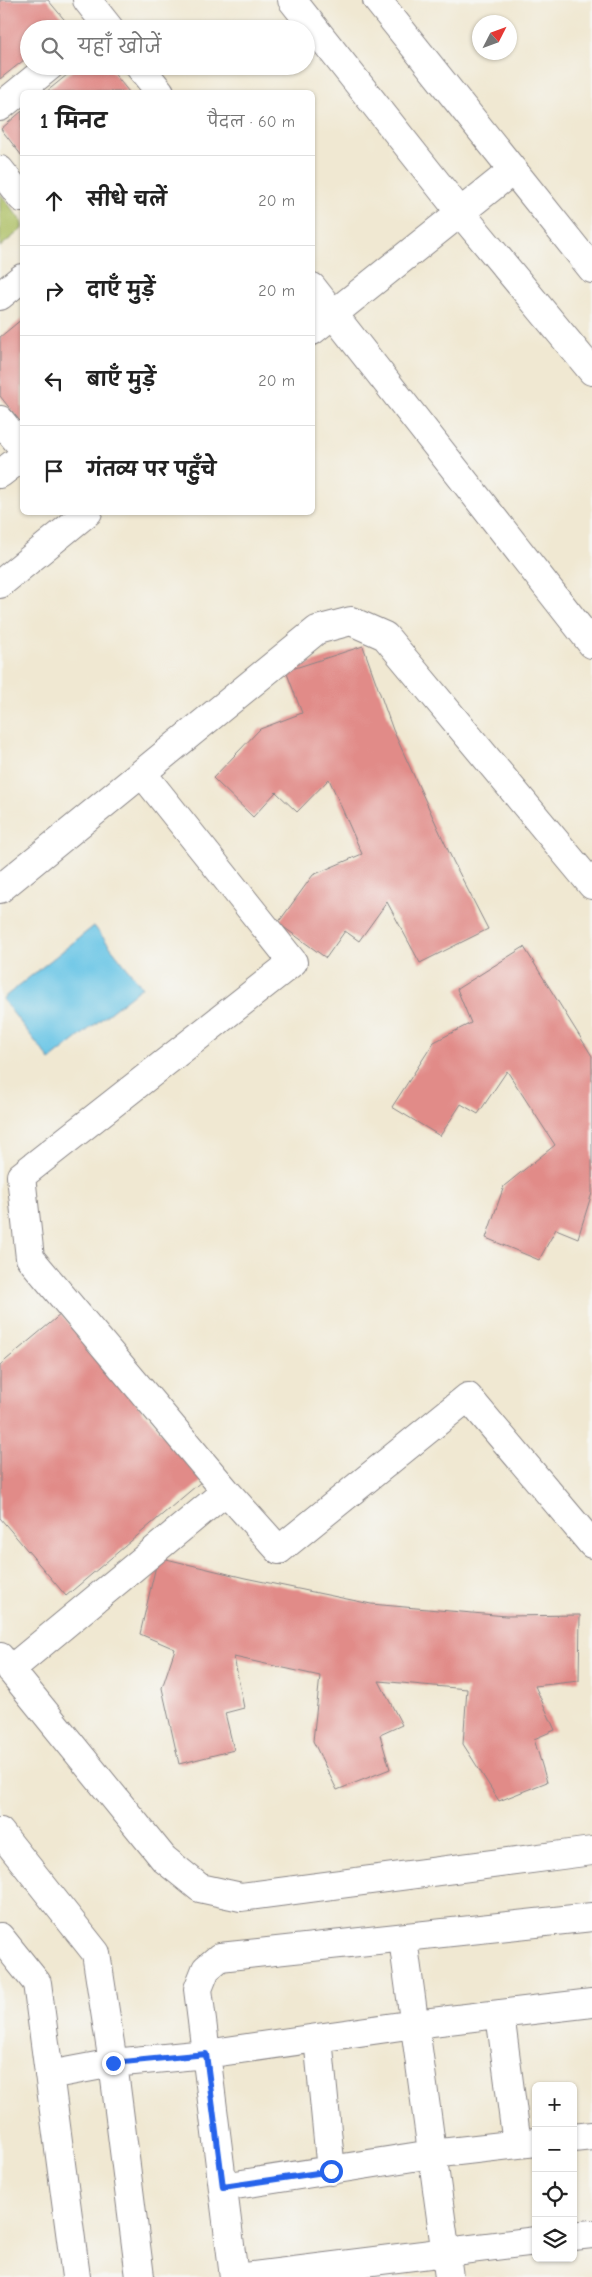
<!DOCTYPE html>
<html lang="hi">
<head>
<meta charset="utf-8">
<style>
  body { margin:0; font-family:"Comic Neue","Playpen Sans Deva",sans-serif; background:#f6f6f6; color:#222 }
  .controls { position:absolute; right:15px; bottom:15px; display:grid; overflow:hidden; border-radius:8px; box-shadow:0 1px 4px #0004 }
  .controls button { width:45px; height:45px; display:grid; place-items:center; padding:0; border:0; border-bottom:1px solid #e0e0e0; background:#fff; color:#222; font:25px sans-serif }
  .compass { position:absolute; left:472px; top:15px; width:45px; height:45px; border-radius:50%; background:#fff; box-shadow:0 1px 4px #0004; rotate:48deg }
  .stop { position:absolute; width:15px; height:15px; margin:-11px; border:4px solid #2563eb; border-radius:50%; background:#fff }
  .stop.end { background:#2563eb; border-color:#fff; box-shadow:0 1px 5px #0008 }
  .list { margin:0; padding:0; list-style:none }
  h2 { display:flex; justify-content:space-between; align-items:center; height:65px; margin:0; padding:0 20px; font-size:21px }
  h2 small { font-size:16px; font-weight:400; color:#767676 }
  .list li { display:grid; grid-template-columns:32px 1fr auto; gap:15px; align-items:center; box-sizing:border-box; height:90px; padding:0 20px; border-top:1px solid #e0e0e0 }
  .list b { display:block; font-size:19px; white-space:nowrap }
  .list em { font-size:16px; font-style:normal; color:#767676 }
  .icon { flex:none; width:28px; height:28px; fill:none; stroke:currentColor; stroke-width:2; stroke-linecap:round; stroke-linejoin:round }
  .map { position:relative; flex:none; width:592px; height:2277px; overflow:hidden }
  .search { position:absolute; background:#fff; box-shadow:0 1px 4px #0004; left:20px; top:20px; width:295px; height:55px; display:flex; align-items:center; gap:12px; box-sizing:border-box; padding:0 18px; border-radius:28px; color:#767676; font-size:19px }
  .panel { position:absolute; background:#fff; box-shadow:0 1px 4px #0004; left:20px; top:90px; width:295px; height:425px; border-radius:8px }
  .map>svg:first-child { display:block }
</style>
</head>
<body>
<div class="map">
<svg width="592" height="2277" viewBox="0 0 592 2277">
  <rect width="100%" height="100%" fill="#f6f6f2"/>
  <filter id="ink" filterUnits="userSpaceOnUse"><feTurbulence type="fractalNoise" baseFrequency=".02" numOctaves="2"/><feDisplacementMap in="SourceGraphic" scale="10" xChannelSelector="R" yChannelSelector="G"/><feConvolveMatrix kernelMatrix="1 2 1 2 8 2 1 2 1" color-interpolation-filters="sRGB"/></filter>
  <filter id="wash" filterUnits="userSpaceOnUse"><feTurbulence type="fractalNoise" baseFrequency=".0096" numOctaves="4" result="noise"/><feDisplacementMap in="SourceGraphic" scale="20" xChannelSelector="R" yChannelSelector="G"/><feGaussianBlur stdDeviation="1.12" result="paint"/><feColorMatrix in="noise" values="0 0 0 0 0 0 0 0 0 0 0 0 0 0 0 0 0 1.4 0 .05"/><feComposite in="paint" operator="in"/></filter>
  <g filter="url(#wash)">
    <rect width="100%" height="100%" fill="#f0e8d2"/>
    <path fill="#abbe61" stroke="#66704e" d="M0 193 22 222V229L0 247Z"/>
    <path fill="#68c5e6" stroke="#457490" d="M94 926 142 987 50 1060 2 999Z"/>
    <g id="blocks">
      <path fill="#e18b88" d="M0 0H48L68 24 62 29H29V56L0 79Z
        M78 66H108L129 92H46Z
        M22 111V156L1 129Z
        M22 319V424L0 396V337Z
        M363 646 393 730 453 861 488 929 420 963 387 902 359 941 345 931 326 958 278 923 313 875 362 854 329 779 297 812 276 792 253 817 213 778 260 729 302 713 286 671Z
        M524 947 592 1056V1193L578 1238 556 1229 539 1260 486 1238 504 1186 555 1145 507 1071 478 1114 461 1104 440 1136 392 1107 434 1042 471 1023 457 989Z
        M61 1314 202 1481 66 1596 0 1518V1365Z
        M158 1557 245 1578 371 1604 506 1616 580 1615 579 1681 535 1686 555 1730 534 1739 547 1782 499 1801 463 1744 467 1689 379 1681 402 1725 380 1735 390 1769 337 1790 313 1741 320 1676 234 1657 244 1708 225 1713 234 1750 179 1764 162 1688 175 1649 140 1634Z"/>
    </g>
  </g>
  <g filter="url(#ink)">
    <use href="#blocks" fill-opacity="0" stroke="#898586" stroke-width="1"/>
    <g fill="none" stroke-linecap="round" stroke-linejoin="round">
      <g stroke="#898586" stroke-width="30">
        <path id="minor" d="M87 0 110 29
          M292 0 460 212 592 371
          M377 0 592 269
          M139 66 160 92
          M0 107 50 66
          M0 170 22 198
          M312 287 592 644
          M0 296 22 278
          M312 331 512 171
          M0 420 22 447
          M0 474 22 457
          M0 584 88 512
          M142 773 293 962 21 1176 30 1258 226 1491 279 1550 468 1397 592 1544
          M0 889 317 630 351 621 385 636 592 885
          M0 1657 164 1859 200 1888 241 1897 592 1851
          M10 1670 226 1491
          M0 1832 96 1953 113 2063 140 2277
          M0 1937 37 1983 76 2277
          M403 1939 449 2277
          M500 2014 517 2144
          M318 2038 331 2171
          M49 2075 113 2063 206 2054 415 2024 592 2003
          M573 2138 592 2136
          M223 2187 432 2154 536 2142
          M573 2236 592 2234
          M234 2277 198 1989 206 1969 220 1957 592 1917
          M244 2277 536 2241"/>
      </g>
      <use href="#minor" stroke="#fff" stroke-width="28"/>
    </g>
  </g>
  <g fill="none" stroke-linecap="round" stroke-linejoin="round" filter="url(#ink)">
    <path stroke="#2563eb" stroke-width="6" d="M113 2063 206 2054 223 2187 331 2171"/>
  </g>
</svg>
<div class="controls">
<button>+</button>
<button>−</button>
<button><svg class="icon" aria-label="locate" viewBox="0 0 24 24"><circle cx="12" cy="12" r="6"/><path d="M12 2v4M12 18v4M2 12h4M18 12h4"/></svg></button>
<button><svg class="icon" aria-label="layers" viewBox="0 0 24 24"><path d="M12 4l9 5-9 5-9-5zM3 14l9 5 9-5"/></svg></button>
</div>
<svg class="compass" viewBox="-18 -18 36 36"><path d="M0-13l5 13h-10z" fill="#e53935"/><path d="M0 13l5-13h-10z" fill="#767676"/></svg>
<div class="stop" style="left:331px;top:2171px"></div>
<div class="stop end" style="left:113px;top:2063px"></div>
<div class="search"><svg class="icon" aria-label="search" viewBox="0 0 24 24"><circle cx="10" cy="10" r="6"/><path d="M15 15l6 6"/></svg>यहाँ खोजें</div>
<section class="panel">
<h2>1 मिनट<small>पैदल · 60 m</small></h2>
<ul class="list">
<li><svg class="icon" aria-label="ahead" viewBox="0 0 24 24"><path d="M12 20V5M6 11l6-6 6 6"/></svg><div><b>सीधे चलें</b></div><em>20 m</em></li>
<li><svg class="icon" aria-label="right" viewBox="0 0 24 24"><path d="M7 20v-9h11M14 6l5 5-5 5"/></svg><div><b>दाएँ मुड़ें</b></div><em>20 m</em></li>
<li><svg class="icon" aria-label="left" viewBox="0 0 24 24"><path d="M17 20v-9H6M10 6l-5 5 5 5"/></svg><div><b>बाएँ मुड़ें</b></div><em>20 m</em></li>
<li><svg class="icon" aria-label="arrive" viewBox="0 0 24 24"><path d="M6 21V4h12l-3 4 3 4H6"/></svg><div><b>गंतव्य पर पहुँचे</b></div></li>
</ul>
</section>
</div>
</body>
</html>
